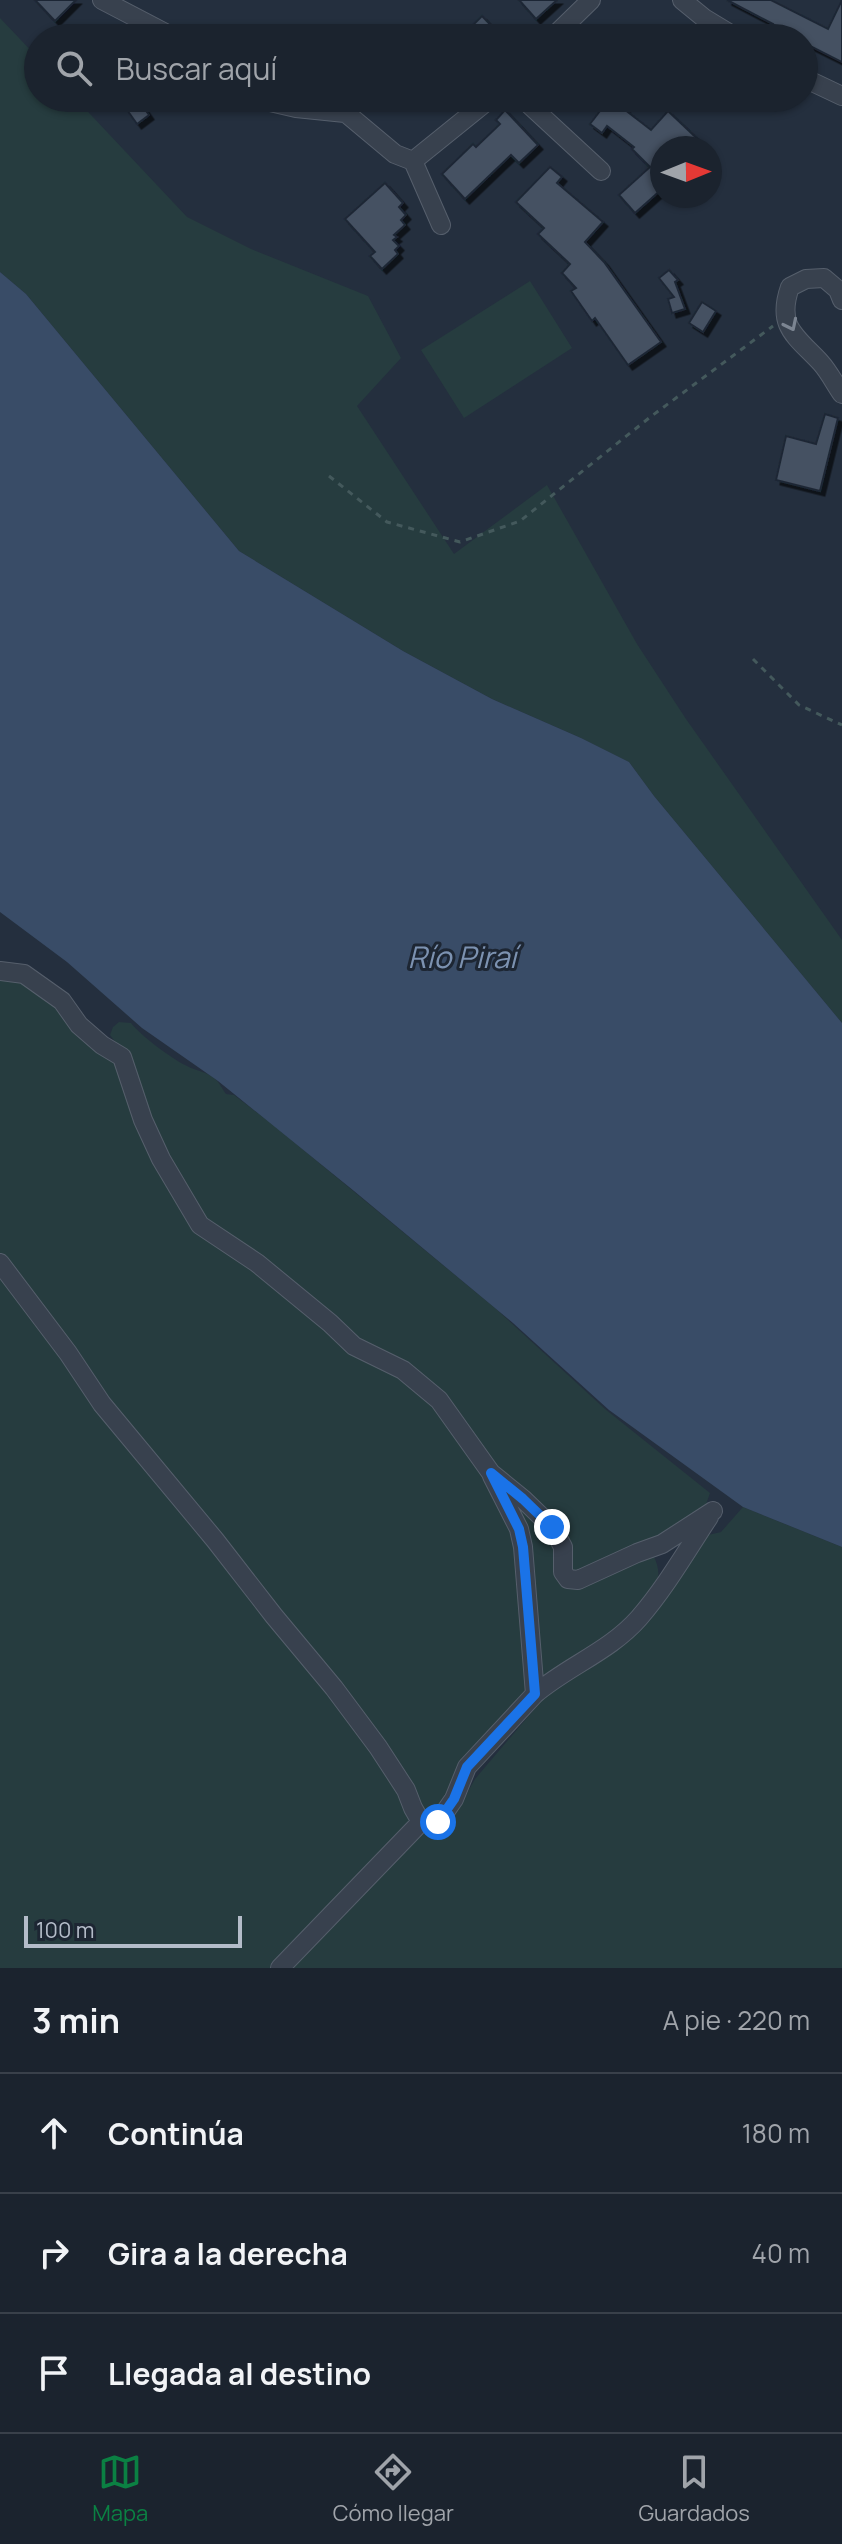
<!DOCTYPE html>
<html lang="es">
<head>
<meta charset="utf-8">
<style>
  body { margin:0; font-family:Manrope,sans-serif; background:#282f3a; color:#f1f3f6 }
  .compass { position:absolute; left:650px; top:136px; width:72px; height:72px; border-radius:50%; background:#1b232e; box-shadow:0 2px 6px #0004; rotate:89deg }
  .scale { position:absolute; left:24px; bottom:20px; width:218px; box-sizing:border-box; padding-left:8px; border:4px solid #b4bcc9; border-top:0; font-size:22px; line-height:28px; white-space:nowrap; color:#b4bcc9; -webkit-text-stroke:6px #1d2633; paint-order:stroke }
  .stop { position:absolute; width:24px; height:24px; margin:-18px; border:6px solid #1a73e8; border-radius:50%; background:#fff }
  .stop.end { background:#1a73e8; border-color:#fff; box-shadow:0 2px 8px #0008 }
  .list { margin:0; padding:0; list-style:none }
  h2 { display:flex; justify-content:space-between; align-items:center; height:104px; margin:0; padding:0 32px; font-size:34px }
  h2 small { font-size:26px; font-weight:400; color:#a0a4aa }
  .list li { display:grid; grid-template-columns:52px 1fr auto; gap:24px; align-items:center; box-sizing:border-box; height:120px; padding:0 32px; border-top:2px solid #39404a }
  .list b { display:block; font-size:30px; white-space:nowrap }
  .list em { font-size:26px; font-style:normal; color:#a0a4aa }
  .icon { flex:none; width:44px; height:44px; fill:none; stroke:currentColor; stroke-width:2; stroke-linecap:round; stroke-linejoin:round }
  .map { position:relative; flex:none; width:842px; height:1968px; overflow:hidden }
  .search { position:absolute; background:#1b232e; box-shadow:0 2px 6px #0004; left:24px; right:24px; top:24px; height:88px; display:flex; align-items:center; gap:20px; box-sizing:border-box; padding:0 28px; border-radius:44px; color:#a0a4aa; font-size:30px }
  .sheet { height:464px; background:#1b232e }
  nav { display:flex; justify-content:space-around; align-items:center; box-sizing:border-box; height:112px; border-top:2px solid #39404a; background:#1b232e; font-size:22px; color:#a0a4aa }
  nav a { display:grid; justify-items:center; gap:4px }
  nav .on { color:#0b8043 }
  .map>svg:first-child { display:block }
</style>
</head>
<body>
<div class="map">
<svg width="842" height="1968" viewBox="0 0 842 1968">
  <defs>
    <filter id="shadow"><feDropShadow dx="4.5" dy="4.5" stdDeviation="0" flood-color="#0009"/></filter>
  </defs>
  <rect width="100%" height="100%" fill="#242f3e"/>
  <path fill="#263c3f" d="M0 18 38 58V98H75L187 217 251 249 368 296 401 358 357 406 454 554 547 485 637 644 686 719 842 940V1023L654 796 629 762 581 738 492 699 403 651 239 551 26 294 0 272Z
    M530 281 572 348 464 418 421 350Z
    M0 976 21 978 117 1058 184 1208 385 1366 437 1403 513 1523 533 1687 452 1780 448 1788 443 1810 427 1816 0 1254Z
    M119 1022 131 1023C140 1035 172 1059 187 1066 196 1071 206 1071 215 1079 220 1083 222 1089 226 1094L234 1095 272 1124 495 1308 605 1409 710 1493 702 1516 572 1578 564 1547 477 1447 377 1352 203 1223 164 1155 122 1051 110 1035 113 1027Z
    M0 1270 283 1635 399 1790 401 1802 414 1821 276 1968H0Z
    M499 1483 552 1530 562 1575 653 1555C675 1594 624 1624 598 1643 579 1657 560 1671 541 1685L529 1583Z
    M743 1507 842 1547V1968H287L418 1834H432L447 1829 475 1779 543 1699 577 1676 704 1536 721 1532Z"/>
  <path fill="#394c67" d="M0 272 26 294 239 551 403 651 492 699 581 738 629 762 654 796 842 1023V1547L743 1507 609 1410 513 1323 354 1191 218 1081 142 1028 67 962 0 912Z"/>
  <path fill="#455162" stroke="#1f2835" stroke-width="2" filter="url(#shadow)" d="M35 0H76L55 21Z
    M519 0H557L536 19Z
    M727 0H771L828 29 842 0V62L804 43V38H784L770 31 773 24Z
    M482 16 503 38H460Z
    M137 98 149 115 137 124 125 107Z
    M610 98H633L624 109 651 130 668 111 707 148H662V189L635 213 619 195 650 167 632 149 634 147 607 126 602 133 590 124Z
    M505 110 538 145 519 163 511 155 465 199 442 174 473 144 476 147 500 124 496 120Z
    M550 167 562 177 557 183 603 222 585 242 604 262 661 342 628 365 595 318 592 321 571 291 576 288 562 273 570 264 538 234 544 228 516 202Z
    M385 183 403 203 399 207 406 215 401 220 405 225 394 235 397 237 393 240 399 246 395 250 398 254 382 269 370 256 375 252 345 219Z
    M669 270 678 280 675 282 685 309 672 313 668 299 674 297 659 278Z
    M702 302 716 311 703 332 689 323Z
    M825 414 838 418 820 491 776 480 786 436 816 444Z"/>
  <g fill="none" stroke-linecap="round" stroke-linejoin="round">
    <g stroke="#565f6c" stroke-width="20">
      <path id="minor" d="M102 0 175 38
        M682 0 704 18 737 38
        M552 38 591 0
        M804 78 842 96
        M253 98 296 108 345 113
        M328 98 395 154 413 161 441 225
        M522 98 601 171
        M413 161 491 98
        M842 300 838 290 824 278 806 279 790 287C776 327 796 336 821 363 829 372 835 384 842 394
        M0 971 24 974 62 1001 79 1025 102 1045 122 1057 143 1120 161 1159 200 1225 257 1263 330 1323 354 1346 403 1370 439 1400 491 1473 523 1499 552 1527 563 1547V1572L568 1579 578 1580 637 1553 662 1544 713 1511
        M0 1263 68 1353 102 1404 215 1540 274 1616 334 1688 378 1747 406 1790 413 1808 421 1822
        M492 1476 519 1529 523 1547 535 1694
        M280 1968 421 1822H438L454 1799 467 1767 535 1694C568 1666 610 1651 639 1618 666 1587 687 1550 709 1517"/>
    </g>
    <path stroke="#44595c" stroke-width="3" stroke-dasharray="6 6" stroke-linecap="butt" d="M329 476 387 522 460 542 520 521 649 418 773 326
      M753 659 799 705 842 725"/>
    <use href="#minor" stroke="#38414e" stroke-width="18"/>
  </g>
  <defs><path id="oneway-chevron" d="M-2-3.5L2.5 0L-2 3.5" fill="none" stroke-width="1.6" stroke-linecap="round" stroke-linejoin="round" transform="scale(2)"/></defs>
  <use stroke="#7c8592" href="#oneway-chevron" transform="translate(791 325) rotate(64)"/>
  <g fill="none" stroke-linecap="round" stroke-linejoin="round">
    <path stroke="#1a73e8" stroke-width="10" d="M438 1822 454 1799 467 1767 535 1694 523 1547 519 1529 491 1473 523 1499 552 1527"/>
  </g>
  <g text-anchor="middle" stroke-width="6" stroke-linejoin="round" paint-order="stroke">
    <g font-size="30" font-style="italic" fill="#7c92b1" stroke="#1d2633">
      <text x="462" y="968">Río Piraí</text>
    </g>
  </g>
</svg>
<svg class="compass" viewBox="-18 -18 36 36"><path d="M0-13l5 13h-10z" fill="#e53935"/><path d="M0 13l5-13h-10z" fill="#a0a4aa"/></svg>
<div class="scale">100 m</div>
<div class="stop" style="left:438px;top:1822px"></div>
<div class="stop end" style="left:552px;top:1527px"></div>
<div class="search"><svg class="icon" aria-label="search" viewBox="0 0 24 24"><circle cx="10" cy="10" r="6"/><path d="M15 15l6 6"/></svg>Buscar aquí</div>
</div>
<section class="sheet">
<h2>3 min<small>A pie · 220 m</small></h2>
<ul class="list">
<li><svg class="icon" aria-label="ahead" viewBox="0 0 24 24"><path d="M12 20V5M6 11l6-6 6 6"/></svg><div><b>Continúa</b></div><em>180 m</em></li>
<li><svg class="icon" aria-label="right" viewBox="0 0 24 24"><path d="M7 20v-9h11M14 6l5 5-5 5"/></svg><div><b>Gira a la derecha</b></div><em>40 m</em></li>
<li><svg class="icon" aria-label="arrive" viewBox="0 0 24 24"><path d="M6 21V4h12l-3 4 3 4H6"/></svg><div><b>Llegada al destino</b></div></li>
</ul>
</section>
<nav>
<a class="on"><svg class="icon" aria-label="map" viewBox="0 0 24 24"><path d="M3 6l6-2 6 2 6-2v14l-6 2-6-2-6 2zM9 4v14M15 6v14"/></svg>Mapa</a>
<a><svg class="icon" aria-label="directions" viewBox="0 0 24 24"><path d="M12 3l9 9-9 9-9-9zM9 14v-3h6M13 9l2 2-2 2"/></svg>Cómo llegar</a>
<a><svg class="icon" aria-label="saved" viewBox="0 0 24 24"><path d="M7 4h10v16l-5-4-5 4z"/></svg>Guardados</a>
</nav>
</body>
</html>
